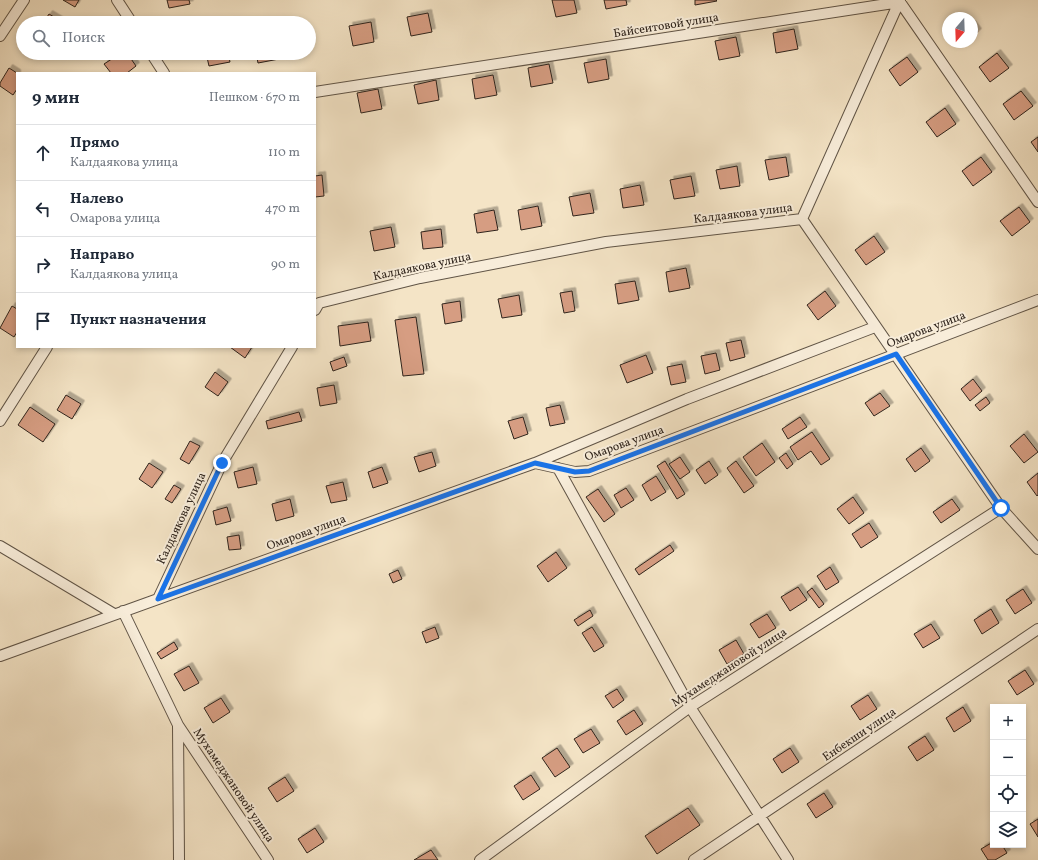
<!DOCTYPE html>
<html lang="ru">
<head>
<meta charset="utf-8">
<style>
  body { margin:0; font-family:Vollkorn,serif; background:#f2f2f3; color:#1f2937 }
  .controls { position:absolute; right:12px; bottom:12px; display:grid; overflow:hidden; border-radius:0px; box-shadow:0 2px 6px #0003 }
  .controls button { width:36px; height:36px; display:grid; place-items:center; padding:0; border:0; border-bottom:1px solid #e0e1e3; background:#fff; color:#1f2937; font:20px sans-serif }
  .compass { position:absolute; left:942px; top:12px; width:36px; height:36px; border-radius:50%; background:#fff; box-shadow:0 2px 6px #0003; rotate:199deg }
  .stop { position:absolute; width:12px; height:12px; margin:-9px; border:3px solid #1a73e8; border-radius:50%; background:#fff }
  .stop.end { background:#1a73e8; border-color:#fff; box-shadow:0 1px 4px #0008 }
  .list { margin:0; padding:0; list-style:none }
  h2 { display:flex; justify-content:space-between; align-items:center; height:52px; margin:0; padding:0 16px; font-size:17px }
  h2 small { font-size:13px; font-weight:400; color:#747a83 }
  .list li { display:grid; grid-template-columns:26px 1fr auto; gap:12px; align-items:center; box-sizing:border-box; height:56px; padding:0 16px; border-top:1px solid #e0e1e3 }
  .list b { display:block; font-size:15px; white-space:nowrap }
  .list p { margin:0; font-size:13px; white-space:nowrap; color:#747a83 }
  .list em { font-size:13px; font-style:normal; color:#747a83 }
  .icon { flex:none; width:22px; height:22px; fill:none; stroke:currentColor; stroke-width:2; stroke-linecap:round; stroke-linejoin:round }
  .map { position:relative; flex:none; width:1038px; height:860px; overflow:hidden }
  .search { position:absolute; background:#fff; box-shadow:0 2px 6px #0003; left:16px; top:16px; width:300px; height:44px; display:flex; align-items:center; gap:10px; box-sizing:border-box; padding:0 14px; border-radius:22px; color:#747a83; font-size:15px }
  .panel { position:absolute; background:#fff; box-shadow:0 2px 6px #0003; left:16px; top:72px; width:300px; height:276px; border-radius:0px }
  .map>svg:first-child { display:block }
</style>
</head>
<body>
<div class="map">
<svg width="1038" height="860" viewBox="0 0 1038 860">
  <defs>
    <filter id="shadow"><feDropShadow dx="3.5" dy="-3.5" stdDeviation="0" flood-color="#0004"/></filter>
  </defs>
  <rect width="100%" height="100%" fill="#f4e4c6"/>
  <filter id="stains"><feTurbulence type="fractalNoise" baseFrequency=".005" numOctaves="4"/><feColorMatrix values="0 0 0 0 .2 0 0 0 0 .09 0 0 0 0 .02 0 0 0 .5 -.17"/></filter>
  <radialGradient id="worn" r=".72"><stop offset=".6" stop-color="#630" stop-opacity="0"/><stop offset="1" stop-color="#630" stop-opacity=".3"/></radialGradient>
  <path fill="#d69d82" stroke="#2f241c" filter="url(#shadow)" d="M63 0H79L75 7Z
    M167 0H189L190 4 169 8Z
    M552 0H574L577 13 556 17Z
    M604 0H626L627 5 606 9Z
    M695 0H716L717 1 695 5Z
    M428 13 432 32 411 36 407 17Z
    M49 14 64 23H43Z
    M371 22 374 42 353 46 349 26Z
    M972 24 978 32 972 37Z
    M794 29 798 49 776 53 773 33Z
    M736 37 740 56 719 60 715 41Z
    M121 53H127L136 66 127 73H111L104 64Z
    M206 53H228L230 62 209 66Z
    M256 53H278L279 59 258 63Z
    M997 53 1009 68 990 82 979 67Z
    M907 57 918 72 900 86 889 70Z
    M606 59 609 79 588 83 584 63Z
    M549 64 553 83 531 87 528 68Z
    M9 68 17 73V89L13 95 0 86V83Z
    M493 75 497 95 475 99 472 79Z
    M436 80 439 100 418 104 414 85Z
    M378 89 382 109 361 113 357 93Z
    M1021 91 1033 106 1014 120 1003 104Z
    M945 108 956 124 937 137 926 122Z
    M1038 137V152L1031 142Z
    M786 157 789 176 769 180 765 160Z
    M981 157 992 172 973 186 962 171Z
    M737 166 740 186 720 189 716 170Z
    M322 175 324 196 315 197V176Z
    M691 176 695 196 674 199 670 180Z
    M640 185 644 205 623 208 620 189Z
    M590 193 594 213 573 216 569 197Z
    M538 206 542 226 521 230 518 210Z
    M1019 207 1030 222 1012 236 1000 221Z
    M494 210 498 230 477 233 474 214Z
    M391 227 395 247 374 251 370 231Z
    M441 229 443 247 423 249 421 232Z
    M874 236 885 252 866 265 855 250Z
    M686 268 690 288 669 292 666 272Z
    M635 281 639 300 618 304 615 284Z
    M572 291 575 311 564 313 560 293Z
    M825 291 836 306 818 320 807 305Z
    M519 295 522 315 502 318 498 299Z
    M460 301 462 321 445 324 442 304Z
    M12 306 17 309V332L14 337 0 328Z
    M416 317 424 374 403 376 395 320Z
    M368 322 371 341 340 346 338 326Z
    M741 340 745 357 730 361 726 343Z
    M230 347H252L245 358Z
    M716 353 720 370 705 374 701 356Z
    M646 355 653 373 627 383 620 365Z
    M344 357 347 366 333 371 330 362Z
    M682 364 686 382 671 385 667 367Z
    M215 372 228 382 218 396 205 387Z
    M973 379 982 391 970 401 961 389Z
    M334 385 337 403 320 406 317 388Z
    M880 393 890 406 874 416 865 403Z
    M66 395 81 404 72 419 57 410Z
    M986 397 990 403 980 411 975 405Z
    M560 405 565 423 550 426 546 408Z
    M30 407 55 424 43 442 18 425Z
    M299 412 302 421 268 429 266 421Z
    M523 417 528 434 514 439 508 421Z
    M800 417 807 427 788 439 782 429Z
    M812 432 830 459 821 465 811 451 798 460 790 447Z
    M1024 434 1038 452 1024 463 1010 446Z
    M190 441 200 446 189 464 180 459Z
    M762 443 775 462 756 476 743 457Z
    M921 448 930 461 915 472 906 459Z
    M432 452 436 466 419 472 414 457Z
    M786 453 793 464 787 469 779 458Z
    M680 457 690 472 680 479 669 464Z
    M665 461 685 494 677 499 657 466Z
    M709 461 718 475 705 484 696 470Z
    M736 461 754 486 744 493 727 468Z
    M149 463 163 472 152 488 139 479Z
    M253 467 257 484 238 488 234 472Z
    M382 467 388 483 373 488 368 472Z
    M1038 473V495L1037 496 1027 482Z
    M656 476 666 492 651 501 642 485Z
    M343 482 347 500 331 503 326 486Z
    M174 485 181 489 172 503 165 499Z
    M626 488 634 500 621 508 614 495Z
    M598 489 615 514 604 522 586 497Z
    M853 497 864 513 849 524 837 509Z
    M290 499 294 516 276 521 272 504Z
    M952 499 960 510 941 523 933 512Z
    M227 507 231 521 216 525 213 511Z
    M869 523 878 537 861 548 852 534Z
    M239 535 241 549 229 550 227 537Z
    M670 545 674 551 639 575 635 569Z
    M556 552 567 568 548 582 537 566Z
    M830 567 839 582 826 590 817 576Z
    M398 570 402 579 393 583 389 574Z
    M798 587 807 600 790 611 781 597Z
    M812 588 824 604 819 608 807 592Z
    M1023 589 1032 603 1015 614 1006 600Z
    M991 609 999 623 982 634 974 620Z
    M590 610 593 616 578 626 574 620Z
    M767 614 776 628 759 638 750 624Z
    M931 624 940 638 923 648 914 634Z
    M435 627 439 638 426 643 422 632Z
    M592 627 604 646 594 652 582 633Z
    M736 640 744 654 727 664 719 650Z
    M174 642 178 649 161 659 157 653Z
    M189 666 199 683 184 691 174 674Z
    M1025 670 1034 684 1017 695 1008 681Z
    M617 689 624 700 613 708 605 696Z
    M868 695 877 709 860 720 851 706Z
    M221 698 230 712 213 723 204 708Z
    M963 707 971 721 954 732 946 718Z
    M634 710 643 724 626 735 617 721Z
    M591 729 600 743 583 753 574 739Z
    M925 736 934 750 917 761 908 747Z
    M557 748 570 767 555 777 542 758Z
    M790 748 799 762 782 773 773 759Z
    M531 775 540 789 523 800 514 786Z
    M285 777 294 791 277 802 268 788Z
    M824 793 833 807 816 818 807 804Z
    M688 808 700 825 657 854 645 836Z
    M1038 819V837L1030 824Z
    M315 828 324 842 307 853 298 839Z
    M993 842V845H1002L1007 853 995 860H988L981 849Z
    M431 850 438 860H414Z"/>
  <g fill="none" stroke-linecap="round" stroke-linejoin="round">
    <g stroke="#605446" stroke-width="12">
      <path id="street" d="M117 0 132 23
        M0 36 24 0
        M151 53 164 73
        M315 92 900 2 1038 202
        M802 219 900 0
        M315 310 319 303 420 278 606 242 802 219 1001 508 1038 549
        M0 421 47 347
        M535 463 687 399 875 327
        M558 468 690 707 788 860
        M0 546 114 614
        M158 599 222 463 292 347
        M123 611 178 725 179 860
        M0 656 535 463 575 472 589 471 1038 300
        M178 725 268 860
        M480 860 690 707 1001 508
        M694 860 1038 629"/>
    </g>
    <use href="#street" stroke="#f8edda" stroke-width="10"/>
  </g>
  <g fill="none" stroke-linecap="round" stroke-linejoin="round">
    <path stroke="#1a73e8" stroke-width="5" d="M222 463 158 599 535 463 575 472 589 471 896 354 1001 508"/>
  </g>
  <g text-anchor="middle" stroke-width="4" stroke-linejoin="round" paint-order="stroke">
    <g font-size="12" fill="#2f241c" stroke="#f8edda">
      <text transform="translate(666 25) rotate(-9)" y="4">Байсеитовой улица</text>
      <text transform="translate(743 213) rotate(-7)" y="4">Калдаякова улица</text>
      <text transform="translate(422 266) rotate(-12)" y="4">Калдаякова улица</text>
      <text transform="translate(926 329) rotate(-21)" y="4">Омарова улица</text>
      <text transform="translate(624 443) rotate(-20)" y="4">Омарова улица</text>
      <text transform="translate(181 518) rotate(-65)" y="4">Калдаякова улица</text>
      <text transform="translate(306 532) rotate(-20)" y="4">Омарова улица</text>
      <text transform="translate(729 667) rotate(-33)" y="4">Мухамеджановой улица</text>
      <text transform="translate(859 734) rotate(-34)" y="4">Енбекши улица</text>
      <text transform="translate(234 785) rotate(56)" y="4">Мухамеджановой улица</text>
    </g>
  </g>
  <rect width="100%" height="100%" filter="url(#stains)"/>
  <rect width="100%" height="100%" fill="url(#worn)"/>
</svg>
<div class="controls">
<button>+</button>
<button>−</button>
<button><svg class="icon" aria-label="locate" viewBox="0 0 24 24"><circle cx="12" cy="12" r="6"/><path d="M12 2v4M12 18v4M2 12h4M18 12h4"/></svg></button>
<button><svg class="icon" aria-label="layers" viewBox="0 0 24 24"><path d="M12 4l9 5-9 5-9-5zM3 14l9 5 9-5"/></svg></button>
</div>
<svg class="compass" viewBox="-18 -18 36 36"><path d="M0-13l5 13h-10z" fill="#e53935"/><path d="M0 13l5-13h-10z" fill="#747a83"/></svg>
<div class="stop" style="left:1001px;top:508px"></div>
<div class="stop end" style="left:222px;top:463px"></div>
<div class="search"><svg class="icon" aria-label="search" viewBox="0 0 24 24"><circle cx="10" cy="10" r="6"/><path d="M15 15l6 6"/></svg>Поиск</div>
<section class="panel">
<h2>9 мин<small>Пешком · 670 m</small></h2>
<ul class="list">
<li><svg class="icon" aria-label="ahead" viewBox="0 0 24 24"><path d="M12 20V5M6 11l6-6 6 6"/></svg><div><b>Прямо</b><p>Калдаякова улица</p></div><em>110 m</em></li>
<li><svg class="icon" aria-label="left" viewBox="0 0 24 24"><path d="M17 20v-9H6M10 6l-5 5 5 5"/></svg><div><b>Налево</b><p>Омарова улица</p></div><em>470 m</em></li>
<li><svg class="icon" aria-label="right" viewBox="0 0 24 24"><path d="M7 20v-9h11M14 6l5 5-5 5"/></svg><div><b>Направо</b><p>Калдаякова улица</p></div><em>90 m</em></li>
<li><svg class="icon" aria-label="arrive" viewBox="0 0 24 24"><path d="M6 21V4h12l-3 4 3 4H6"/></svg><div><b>Пункт назначения</b></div></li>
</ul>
</section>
</div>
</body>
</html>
